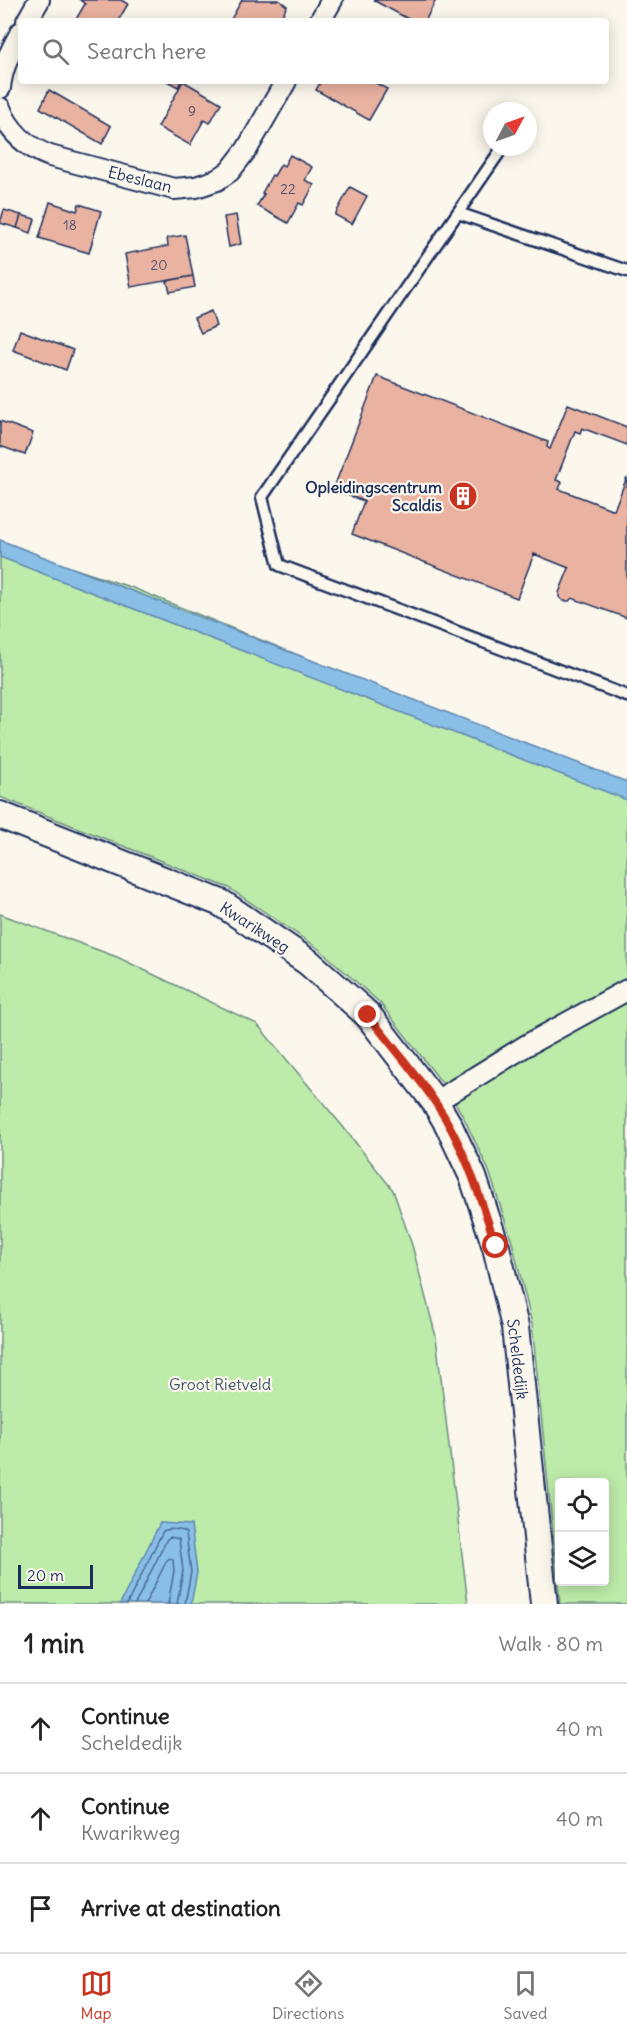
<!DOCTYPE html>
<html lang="en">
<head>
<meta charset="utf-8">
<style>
  body { margin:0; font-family:Delius,sans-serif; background:#f2f2f2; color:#222 }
  .controls { position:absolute; right:18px; bottom:18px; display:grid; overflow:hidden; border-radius:6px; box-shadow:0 3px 15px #0003 }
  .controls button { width:54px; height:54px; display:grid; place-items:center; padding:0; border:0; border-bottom:2px solid #e0e0e0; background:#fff; color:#222; font:30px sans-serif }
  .compass { position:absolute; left:483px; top:102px; width:54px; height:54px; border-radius:50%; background:#fff; box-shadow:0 3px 15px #0003; rotate:49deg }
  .scale { position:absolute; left:18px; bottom:15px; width:75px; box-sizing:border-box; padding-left:6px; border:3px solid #1b2f5e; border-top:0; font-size:16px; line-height:21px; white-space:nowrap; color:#1b2f5e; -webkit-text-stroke:4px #fbf7ec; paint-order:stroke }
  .stop { position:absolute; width:18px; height:18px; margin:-14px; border:4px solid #c8321e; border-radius:50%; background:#fff }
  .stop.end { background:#c8321e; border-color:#fff; box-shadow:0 2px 6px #0008 }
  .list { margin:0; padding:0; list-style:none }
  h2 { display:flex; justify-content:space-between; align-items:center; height:78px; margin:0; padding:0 24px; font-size:26px }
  h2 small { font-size:20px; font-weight:400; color:#767676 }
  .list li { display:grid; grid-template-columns:39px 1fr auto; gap:18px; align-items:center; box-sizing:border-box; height:90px; padding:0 24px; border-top:2px solid #e0e0e0 }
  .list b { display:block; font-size:22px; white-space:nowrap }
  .list p { margin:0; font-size:20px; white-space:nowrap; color:#767676 }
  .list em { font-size:20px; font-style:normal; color:#767676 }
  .icon { flex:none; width:33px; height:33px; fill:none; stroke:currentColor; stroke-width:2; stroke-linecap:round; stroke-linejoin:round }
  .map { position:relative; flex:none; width:627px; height:1604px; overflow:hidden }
  .search { position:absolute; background:#fff; box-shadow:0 3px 15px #0003; left:18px; right:18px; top:18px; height:66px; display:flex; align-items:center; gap:15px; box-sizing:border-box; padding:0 21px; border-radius:6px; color:#767676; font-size:22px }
  .sheet { height:348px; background:#fff }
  nav { display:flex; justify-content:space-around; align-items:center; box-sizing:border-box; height:84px; border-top:2px solid #e0e0e0; background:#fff; font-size:16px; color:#767676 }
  nav a { display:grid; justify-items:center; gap:3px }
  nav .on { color:#c8321e }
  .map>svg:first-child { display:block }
</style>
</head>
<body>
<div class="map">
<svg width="627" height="1604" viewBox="0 0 627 1604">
  <rect width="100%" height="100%" fill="#fbf7ec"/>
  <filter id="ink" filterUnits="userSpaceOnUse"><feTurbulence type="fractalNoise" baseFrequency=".0167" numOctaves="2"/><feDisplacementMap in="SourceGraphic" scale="12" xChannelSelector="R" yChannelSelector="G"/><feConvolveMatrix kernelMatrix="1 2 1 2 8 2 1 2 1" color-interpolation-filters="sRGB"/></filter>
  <g filter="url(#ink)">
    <path fill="#bdeba9" stroke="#6c8d84" stroke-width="1.5" fill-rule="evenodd" d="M0 544 133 588 627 789V1604H560L532 1324 512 1242 489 1171 463 1116 449 1092 380 1003 319 949 229 888 0 797ZM560 1482H604V1582H560Z
      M0 914 117 957 257 1024 344 1128 393 1190 412 1245 436 1337 468 1604H0Z"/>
    <path fill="#89bfe7" stroke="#5d85b0" stroke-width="1.5" d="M0 540 627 782V800L0 557Z
      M160 1523 191 1525 197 1572 191 1604H120Z"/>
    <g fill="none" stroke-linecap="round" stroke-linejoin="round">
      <path stroke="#476995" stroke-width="1.5" d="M127 1604 163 1531C168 1528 182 1529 186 1533L191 1572 185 1604
        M135 1604 167 1539 170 1537 179 1539 183 1571 177 1604
        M145 1604 167 1560 170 1558 173 1560 174 1571 168 1604"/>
    </g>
    <path fill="#eab2a1" stroke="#1b2f5e" stroke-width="1.5" d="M80 0H121L128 4 118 21H75L85 4Z
      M242 0H279L287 6 279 21 271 18 270 21H230Z
      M373 0H436L425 21H412Z
      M167 81H181L178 87Z
      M183 81 221 103 210 123 204 120 190 145 158 127Z
      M321 81H372L387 89 369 120 316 90Z
      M49 90 111 126 102 144 40 108Z
      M290 155 312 167 305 180 314 185 303 205 299 203 288 223 257 206 264 194 262 193 272 175 274 176 281 164 284 166Z
      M350 187 367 196 352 224 335 215Z
      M50 202 77 211 79 204 101 211 89 253 39 238Z
      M4 210 21 215 17 228 0 223Z
      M21 215 35 219 31 233 17 228Z
      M236 215 241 244 229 247 224 217Z
      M185 235 193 276 131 287 125 254 168 246 167 238Z
      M193 276 195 287 170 292 167 281Z
      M211 311 216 326 201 333 194 318Z
      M20 330 73 350 66 370 13 350Z
      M377 376 548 442 547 447 550 449 568 404 627 427V445L582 428 580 433 575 431 556 480 562 482 559 489 614 510 627 477V618L572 598 569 601H563L559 597V593L569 568 534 554 517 598 352 534 364 501 333 490Z
      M0 421 33 433 25 455 0 446Z"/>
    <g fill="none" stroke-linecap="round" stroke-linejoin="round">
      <g stroke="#1b2f5e" stroke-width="15">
        <path id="service" d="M503 147 262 497 279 565 627 696
          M458 213 627 271"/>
      </g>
      <g stroke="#1b2f5e" stroke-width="24">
        <path id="minor" d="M27 21 39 0
          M320 21 332 0
          M0 88C2 67 11 50 21 32
          M0 108C9 131 26 147 50 156L174 189 196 187 217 180 230 171 247 149 286 81
          M435 1102 527 1045 627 990"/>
      </g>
      <g stroke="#1b2f5e" stroke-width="30">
        <path id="tertiary" d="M0 815 221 903 308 962 368 1015 435 1102 448 1124 473 1177 496 1247 515 1327 544 1604"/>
      </g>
      <use href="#service" stroke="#fbf7ec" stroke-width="10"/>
      <use href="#minor" stroke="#fbf7ec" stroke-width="20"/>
      <use href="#tertiary" stroke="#fbf7ec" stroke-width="26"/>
    </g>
  </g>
  <g fill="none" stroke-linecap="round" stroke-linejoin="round" filter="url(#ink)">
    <path stroke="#c8321e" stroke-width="8" d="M368 1015C390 1044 415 1072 435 1102 465 1146 480 1197 496 1246"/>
  </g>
  <defs>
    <g id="building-disc" transform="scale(1.5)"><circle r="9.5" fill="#c8321e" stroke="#fbf7ec"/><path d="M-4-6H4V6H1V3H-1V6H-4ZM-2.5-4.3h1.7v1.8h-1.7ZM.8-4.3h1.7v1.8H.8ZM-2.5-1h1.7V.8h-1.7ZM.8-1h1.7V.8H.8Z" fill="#fff"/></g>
  </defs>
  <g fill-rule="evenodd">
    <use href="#building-disc" x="463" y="496"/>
  </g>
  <g text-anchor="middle" stroke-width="4.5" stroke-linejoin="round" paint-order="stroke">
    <g font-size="14" fill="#4f506f">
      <text x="192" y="116">9</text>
      <text x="288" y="194">22</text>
      <text x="70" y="230">18</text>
      <text x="159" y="270">20</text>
    </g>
    <g font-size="16" fill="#1b2f5e" stroke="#fbf7ec">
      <text transform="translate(140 179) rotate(14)" y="6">Ebeslaan</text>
      <text transform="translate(255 927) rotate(33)" y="6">Kwarikweg</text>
      <text transform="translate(518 1359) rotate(83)" y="6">Scheldedijk</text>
    </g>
    <g font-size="16" font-weight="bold" fill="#1b2f5e" stroke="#fbf7ec" text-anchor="end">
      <text x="442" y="493">Opleidingscentrum<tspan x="442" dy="18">Scaldis</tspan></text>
    </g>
    <g font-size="16" fill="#3b556d" stroke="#fbf7ec">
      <text x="220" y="1390">Groot Rietveld</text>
    </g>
  </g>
</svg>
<div class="controls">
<button><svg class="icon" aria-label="locate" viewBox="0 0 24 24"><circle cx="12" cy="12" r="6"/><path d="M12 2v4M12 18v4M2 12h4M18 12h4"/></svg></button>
<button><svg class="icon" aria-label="layers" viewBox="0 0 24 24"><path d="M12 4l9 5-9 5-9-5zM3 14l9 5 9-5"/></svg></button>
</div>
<svg class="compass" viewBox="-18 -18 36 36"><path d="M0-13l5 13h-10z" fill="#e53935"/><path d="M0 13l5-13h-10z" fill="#767676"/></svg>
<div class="scale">20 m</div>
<div class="stop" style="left:496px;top:1246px"></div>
<div class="stop end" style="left:368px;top:1015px"></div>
<div class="search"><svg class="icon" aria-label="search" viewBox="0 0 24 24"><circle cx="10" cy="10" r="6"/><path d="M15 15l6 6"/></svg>Search here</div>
</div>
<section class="sheet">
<h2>1 min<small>Walk · 80 m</small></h2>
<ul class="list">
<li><svg class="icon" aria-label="ahead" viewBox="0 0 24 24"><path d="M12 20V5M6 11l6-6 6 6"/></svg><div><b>Continue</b><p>Scheldedijk</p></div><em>40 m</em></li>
<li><svg class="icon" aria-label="ahead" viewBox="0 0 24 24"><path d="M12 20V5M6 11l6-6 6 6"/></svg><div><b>Continue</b><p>Kwarikweg</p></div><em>40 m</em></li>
<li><svg class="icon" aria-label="arrive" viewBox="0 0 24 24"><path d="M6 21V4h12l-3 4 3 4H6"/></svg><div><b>Arrive at destination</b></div></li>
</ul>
</section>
<nav>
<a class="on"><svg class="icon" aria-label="map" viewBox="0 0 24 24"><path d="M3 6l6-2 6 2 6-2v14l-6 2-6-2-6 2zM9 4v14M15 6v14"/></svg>Map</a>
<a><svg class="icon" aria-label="directions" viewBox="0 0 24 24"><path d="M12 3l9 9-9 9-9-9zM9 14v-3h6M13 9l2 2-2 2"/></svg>Directions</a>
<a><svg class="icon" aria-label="saved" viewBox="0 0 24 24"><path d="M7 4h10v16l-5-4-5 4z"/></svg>Saved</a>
</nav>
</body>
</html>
